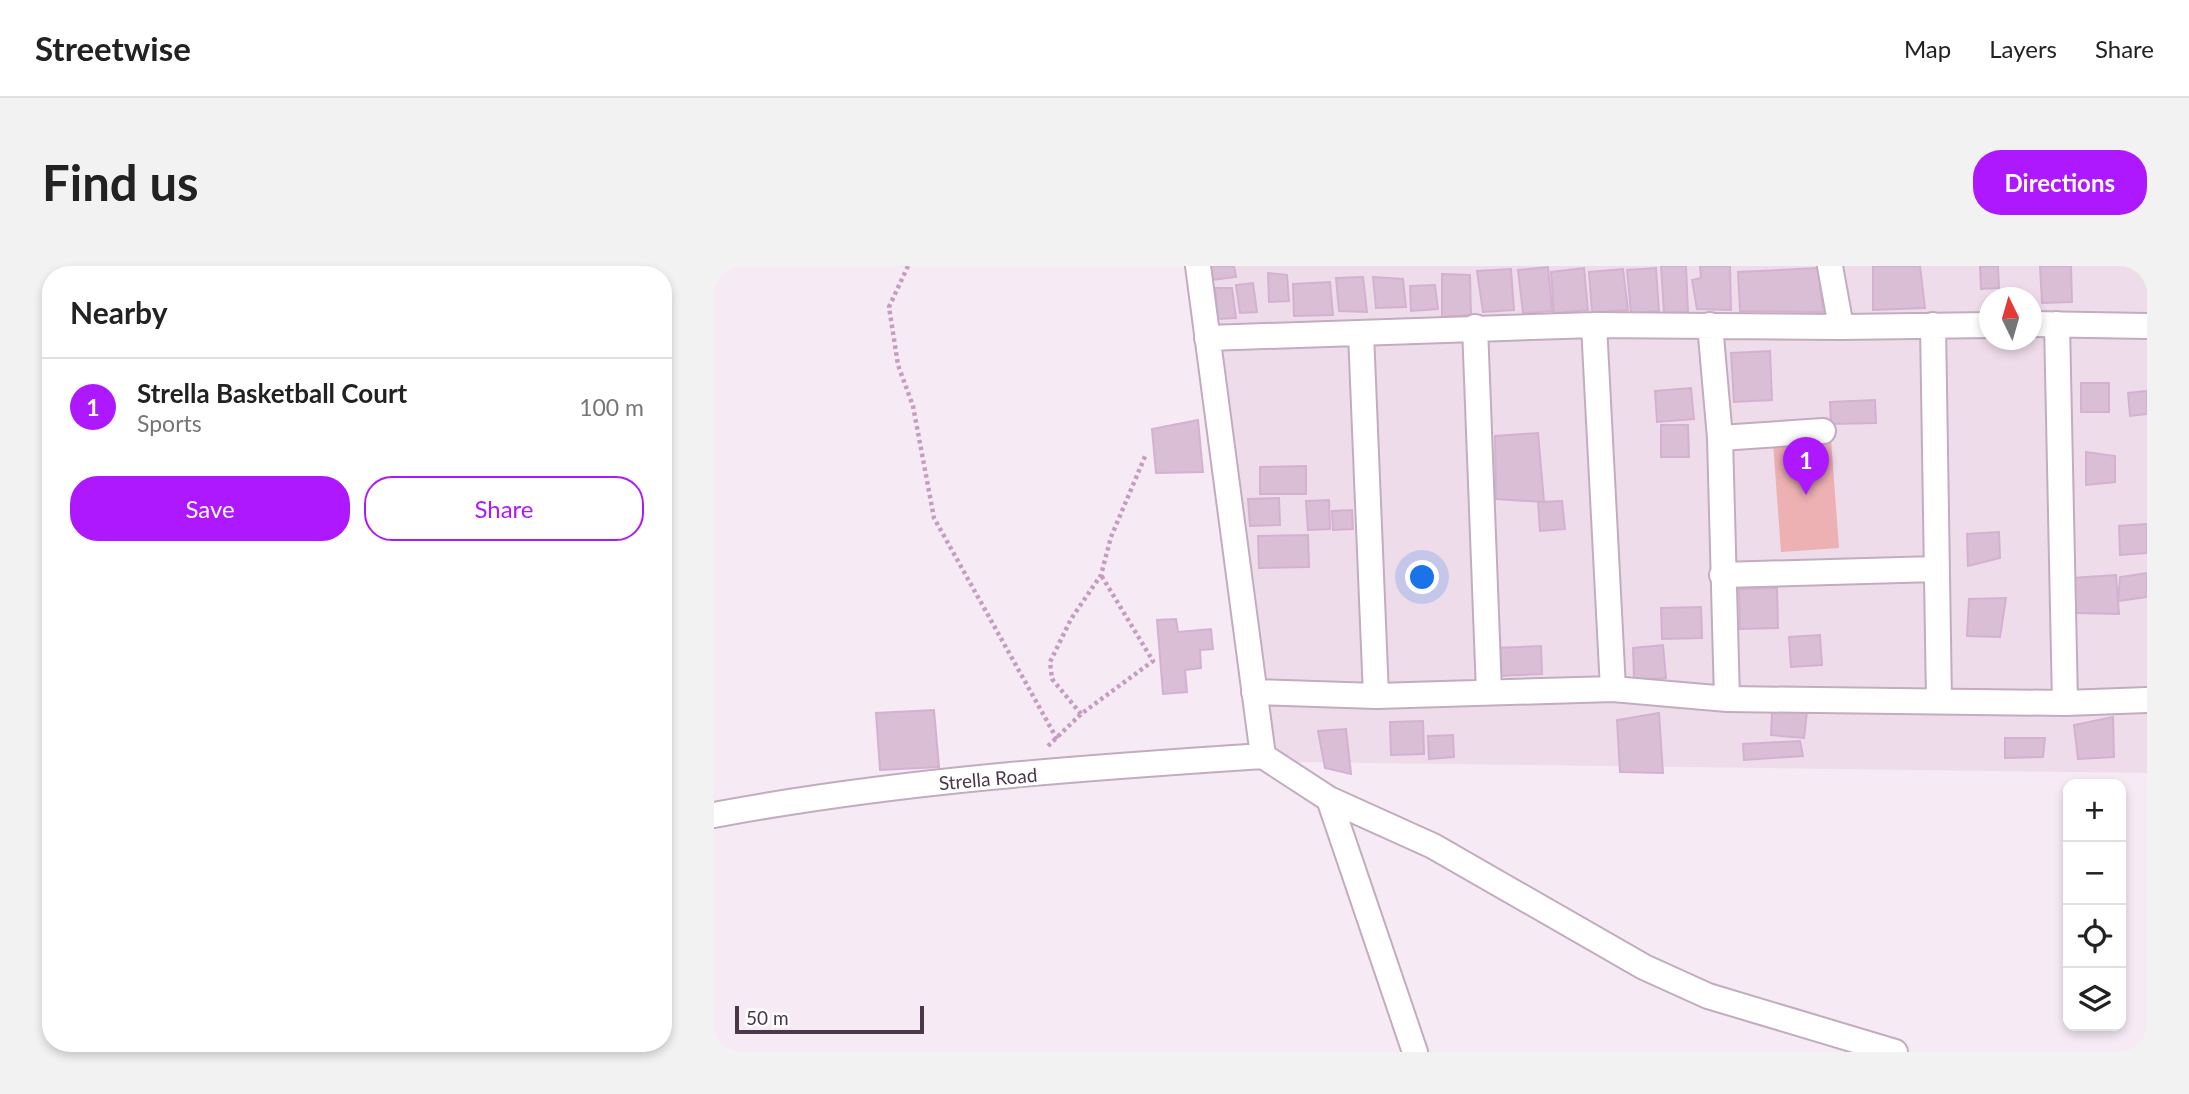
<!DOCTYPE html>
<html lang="en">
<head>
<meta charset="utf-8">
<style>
  body { margin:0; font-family:Lato,sans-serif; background:#f2f2f2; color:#222 }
  .controls { position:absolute; right:21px; bottom:21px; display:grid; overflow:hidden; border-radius:14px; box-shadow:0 4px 10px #0003 }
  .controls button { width:63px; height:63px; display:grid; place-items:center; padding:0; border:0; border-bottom:2px solid #e0e0e0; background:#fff; color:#222; font:35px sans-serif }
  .compass { position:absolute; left:1265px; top:21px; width:63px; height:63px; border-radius:50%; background:#fff; box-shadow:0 4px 10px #0003; rotate:355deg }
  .scale { position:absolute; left:21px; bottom:18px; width:189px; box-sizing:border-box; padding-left:7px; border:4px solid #4b3749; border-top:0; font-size:19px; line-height:24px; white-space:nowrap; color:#4b3749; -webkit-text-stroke:5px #fff; paint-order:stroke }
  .you { position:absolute; left:709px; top:312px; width:24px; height:24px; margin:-18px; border:5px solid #fff; border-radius:50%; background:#1a73e8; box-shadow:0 0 0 10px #1a73e833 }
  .badge { display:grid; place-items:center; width:46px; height:46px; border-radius:50%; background:#ae18ff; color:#fff; font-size:23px; font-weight:700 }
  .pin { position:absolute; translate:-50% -58px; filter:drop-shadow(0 2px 4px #0008) }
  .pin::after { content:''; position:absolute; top:37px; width:24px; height:21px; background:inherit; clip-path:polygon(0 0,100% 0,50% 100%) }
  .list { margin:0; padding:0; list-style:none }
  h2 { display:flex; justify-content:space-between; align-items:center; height:91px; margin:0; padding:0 28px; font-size:30px }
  h2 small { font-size:23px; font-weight:400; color:#767676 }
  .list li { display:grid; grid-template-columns:46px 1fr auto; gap:21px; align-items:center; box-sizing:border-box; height:98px; padding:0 28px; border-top:2px solid #e0e0e0 }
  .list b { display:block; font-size:26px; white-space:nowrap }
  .list p { margin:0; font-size:23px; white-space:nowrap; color:#767676 }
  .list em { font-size:23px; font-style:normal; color:#767676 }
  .actions { display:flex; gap:14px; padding:21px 28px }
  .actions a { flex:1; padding:16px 0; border:2px solid #ae18ff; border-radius:28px; text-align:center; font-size:24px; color:#ae18ff }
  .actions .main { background:#ae18ff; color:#fff }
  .icon { flex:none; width:38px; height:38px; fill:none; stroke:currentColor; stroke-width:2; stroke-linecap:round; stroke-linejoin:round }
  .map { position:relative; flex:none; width:1433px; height:786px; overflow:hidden; border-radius:28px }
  header { display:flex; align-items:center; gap:42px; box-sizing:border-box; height:98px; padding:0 35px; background:#fff; border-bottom:2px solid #e0e0e0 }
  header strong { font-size:33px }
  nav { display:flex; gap:38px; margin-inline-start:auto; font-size:24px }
  .intro { display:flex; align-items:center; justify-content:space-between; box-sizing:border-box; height:168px; padding:0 42px }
  h1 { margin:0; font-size:49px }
  .button { padding:18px 32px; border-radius:28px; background:#ae18ff; color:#fff; font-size:24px; font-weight:700 }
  main { display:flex; gap:42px; padding:0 42px }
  aside { flex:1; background:#fff; border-radius:28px; box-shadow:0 4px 10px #0003 }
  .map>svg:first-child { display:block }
</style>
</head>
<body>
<header>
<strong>Streetwise</strong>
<nav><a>Map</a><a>Layers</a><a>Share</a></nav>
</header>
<div class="intro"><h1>Find us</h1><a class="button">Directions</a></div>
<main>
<aside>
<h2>Nearby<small></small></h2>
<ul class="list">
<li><span class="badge">1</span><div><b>Strella Basketball Court</b><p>Sports</p></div><em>100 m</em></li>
</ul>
<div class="actions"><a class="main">Save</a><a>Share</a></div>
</aside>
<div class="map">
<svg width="1433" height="786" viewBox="0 0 1433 786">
  <rect width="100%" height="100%" fill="#f6eaf4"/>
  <path fill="#efdceb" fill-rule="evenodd" d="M474 0H1433V507L578 496 535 459ZM1276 32H1318V74H1276Z"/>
  <path fill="#edb0b3" d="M1117 173 1125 282 1067 286 1059 177Z"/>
  <path fill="#d9bed6" stroke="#d4b1d1" stroke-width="2" d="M497 0H520L522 11 497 14Z
    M947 0H972L974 46 950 47Z
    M986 0H1016L1017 44 983 43 978 14 987 12Z
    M1159 0H1206L1211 42 1159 44Z
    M1266 0H1284L1285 22 1267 23Z
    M1326 0H1357L1358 36 1328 37Z
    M834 1 838 45 809 47 804 4Z
    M870 2 874 44 840 47 837 6Z
    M942 2 945 45 917 47 913 4Z
    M1104 2 1109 46 1026 45 1024 6Z
    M797 3 800 44 769 46 763 5Z
    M909 3 914 44 878 46 875 6Z
    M554 7 573 9 575 35 555 36Z
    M728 8 756 9 757 49 728 51Z
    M649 11 653 46 625 45 622 12Z
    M659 11 689 13 692 41 662 42Z
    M616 16 619 49 580 50 579 18Z
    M539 17 543 46 526 47 522 19Z
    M721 19 724 43 697 45 696 20Z
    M501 22H518L522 52 504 53Z
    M1056 85 1058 134 1020 136 1017 87Z
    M1367 117H1395V146H1367Z
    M977 122 980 153 943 156 941 125Z
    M1433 125V148L1416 150 1414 127Z
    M1161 134 1162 157 1117 158 1116 136Z
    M484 154 489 206 442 207 438 163Z
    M947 159H974L975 191H947Z
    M824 167 830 236 782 233 781 170Z
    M1372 186 1401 190V216L1372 219Z
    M592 200V228H546V201Z
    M565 232 566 259 536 260 534 233Z
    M615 234 616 263 594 264 592 235Z
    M848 235 851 263 826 265 824 236Z
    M638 244 639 263 619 264 618 245Z
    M1433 258V287L1406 289 1405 260Z
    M1285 266 1286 292 1254 300 1253 268Z
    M594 269 595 301 545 302 544 270Z
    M1433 307V331L1404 335 1406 311Z
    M1402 309 1405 348 1360 347 1358 312Z
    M1063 322 1064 362 1026 363 1025 323Z
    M1292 332 1286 371 1253 370 1255 333Z
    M987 341 988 372 948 373 947 342Z
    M462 353 464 366 497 363 499 383 486 384 487 402 471 404 473 426 449 428 443 354Z
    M1106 369 1108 399 1077 401 1075 371Z
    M949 379 952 412 920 414 919 382Z
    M827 380 828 408 783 410 781 382Z
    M220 444 225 501 166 504 162 447Z
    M1093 445 1090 472 1057 469 1058 446Z
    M945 447 949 507 906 506 903 454Z
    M1399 451 1400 491 1364 493 1360 459Z
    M709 455 710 488 677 489 676 456Z
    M632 463 637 508 611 502 604 465Z
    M739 469 740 491 715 493 714 470Z
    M1291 472H1331L1329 491 1291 492Z
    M1086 475 1089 490 1030 494 1029 478Z"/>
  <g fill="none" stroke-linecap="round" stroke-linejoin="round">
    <g stroke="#c3acbf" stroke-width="28">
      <path id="minor" d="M484 0 549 490
        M1116 0 1127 61
        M1318 58 1433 60
        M1343 58 1351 437
        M880 59 899 423
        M996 59 1006 172 1013 433
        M1219 59 1225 435
        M761 61 775 426
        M647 67 662 430
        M493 72 880 59 1127 61 1276 59
        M1006 172 1109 165
        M1008 309 1222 303
        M540 426 662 430 899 423 1013 433 1351 437 1433 434
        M549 490 615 533 719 580 930 701 994 730 1181 786
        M615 533 701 786
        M0 549C180 515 366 502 549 490"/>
    </g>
    <path stroke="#c69cc0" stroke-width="4.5" stroke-dasharray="3.5 3.5" stroke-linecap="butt" d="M194 0 175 41 184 99 199 140 220 252 343 473
      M367 448 338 413 336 396 357 353 387 309 397 271 432 188
      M334 480 367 448 439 395 387 309"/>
    <use href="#minor" stroke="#fff" stroke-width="24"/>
  </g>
  <g text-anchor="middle" stroke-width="6" stroke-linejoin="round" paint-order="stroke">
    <g font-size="19" fill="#4b3749" stroke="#fff">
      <text transform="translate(274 513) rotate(-5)" y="7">Strella Road</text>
    </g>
  </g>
</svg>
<div class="controls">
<button>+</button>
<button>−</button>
<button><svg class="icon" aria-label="locate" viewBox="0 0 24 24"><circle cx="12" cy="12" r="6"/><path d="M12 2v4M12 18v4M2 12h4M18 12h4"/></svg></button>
<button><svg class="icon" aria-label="layers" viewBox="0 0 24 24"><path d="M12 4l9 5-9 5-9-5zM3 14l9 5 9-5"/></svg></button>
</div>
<svg class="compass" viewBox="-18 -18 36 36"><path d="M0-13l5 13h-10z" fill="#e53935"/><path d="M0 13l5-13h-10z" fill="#767676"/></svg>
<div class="scale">50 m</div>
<div class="you"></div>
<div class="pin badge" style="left:1092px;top:229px">1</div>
</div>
</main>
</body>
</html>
